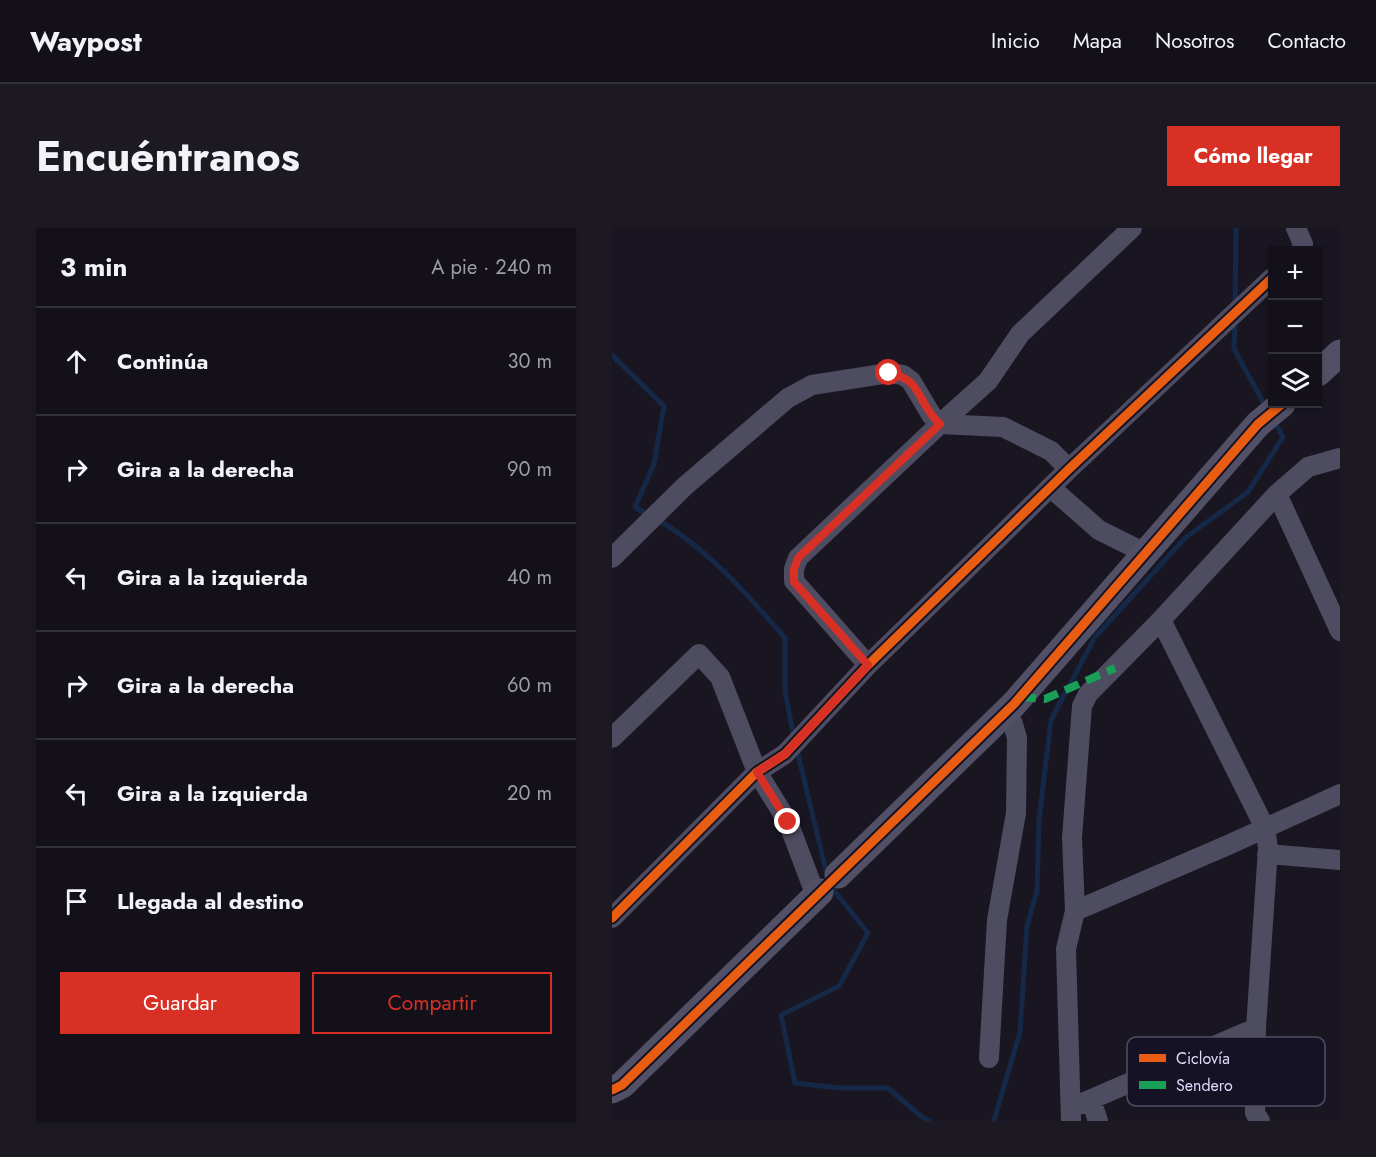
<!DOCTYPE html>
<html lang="es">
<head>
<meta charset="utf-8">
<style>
  body { margin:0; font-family:Jost,sans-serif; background:#1c1923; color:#f1f3f6 }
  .controls { position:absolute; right:18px; top:18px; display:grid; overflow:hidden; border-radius:0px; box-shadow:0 2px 4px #0004 }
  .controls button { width:54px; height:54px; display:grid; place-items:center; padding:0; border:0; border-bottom:2px solid #323039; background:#13101a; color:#f1f3f6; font:30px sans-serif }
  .stop { position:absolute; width:18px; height:18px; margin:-14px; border:4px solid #d93025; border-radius:50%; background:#fff }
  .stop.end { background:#d93025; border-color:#fff; box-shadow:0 2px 6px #0008 }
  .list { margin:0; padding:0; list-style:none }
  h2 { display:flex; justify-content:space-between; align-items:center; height:78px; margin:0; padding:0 24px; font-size:26px }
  h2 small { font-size:20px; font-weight:400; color:#9d9da2 }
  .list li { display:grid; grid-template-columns:39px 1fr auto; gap:18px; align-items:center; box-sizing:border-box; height:108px; padding:0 24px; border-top:2px solid #323039 }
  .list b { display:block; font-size:22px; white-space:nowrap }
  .list em { font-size:20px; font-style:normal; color:#9d9da2 }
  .actions { display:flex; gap:12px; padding:18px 24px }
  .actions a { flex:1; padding:14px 0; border:2px solid #d93025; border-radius:0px; text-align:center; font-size:21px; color:#d93025 }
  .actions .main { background:#d93025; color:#fff }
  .icon { flex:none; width:33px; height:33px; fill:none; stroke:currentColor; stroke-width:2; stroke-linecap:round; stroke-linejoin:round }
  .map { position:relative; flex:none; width:728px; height:893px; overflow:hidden; border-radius:0px }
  header { display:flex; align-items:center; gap:36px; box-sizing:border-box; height:84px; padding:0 30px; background:#13101a; border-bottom:2px solid #323039 }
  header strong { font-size:28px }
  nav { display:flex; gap:33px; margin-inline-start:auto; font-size:21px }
  .intro { display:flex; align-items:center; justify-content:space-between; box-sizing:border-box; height:144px; padding:0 36px }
  h1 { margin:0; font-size:42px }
  .button { padding:15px 27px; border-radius:0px; background:#d93025; color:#fff; font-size:21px; font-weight:700 }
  main { display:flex; gap:36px; padding:0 36px }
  aside { flex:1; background:#13101a; border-radius:0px; box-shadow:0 2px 4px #0004 }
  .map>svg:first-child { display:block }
</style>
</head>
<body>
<header>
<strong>Waypost</strong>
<nav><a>Inicio</a><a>Mapa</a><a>Nosotros</a><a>Contacto</a></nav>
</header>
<div class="intro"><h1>Encuéntranos</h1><a class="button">Cómo llegar</a></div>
<main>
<aside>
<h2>3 min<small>A pie · 240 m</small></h2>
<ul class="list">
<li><svg class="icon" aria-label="ahead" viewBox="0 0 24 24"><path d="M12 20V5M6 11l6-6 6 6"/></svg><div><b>Continúa</b></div><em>30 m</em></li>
<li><svg class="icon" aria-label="right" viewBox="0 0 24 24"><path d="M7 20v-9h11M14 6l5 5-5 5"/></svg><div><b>Gira a la derecha</b></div><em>90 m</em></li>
<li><svg class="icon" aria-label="left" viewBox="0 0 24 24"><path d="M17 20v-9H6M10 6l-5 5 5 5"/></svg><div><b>Gira a la izquierda</b></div><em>40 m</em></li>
<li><svg class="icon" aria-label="right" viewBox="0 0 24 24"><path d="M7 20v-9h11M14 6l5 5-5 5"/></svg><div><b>Gira a la derecha</b></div><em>60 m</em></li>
<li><svg class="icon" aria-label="left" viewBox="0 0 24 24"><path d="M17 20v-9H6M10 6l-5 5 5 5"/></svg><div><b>Gira a la izquierda</b></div><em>20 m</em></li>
<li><svg class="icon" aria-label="arrive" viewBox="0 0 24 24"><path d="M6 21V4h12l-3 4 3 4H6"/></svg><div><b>Llegada al destino</b></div></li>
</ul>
<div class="actions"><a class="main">Guardar</a><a>Compartir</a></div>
</aside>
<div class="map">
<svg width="728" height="893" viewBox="0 0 728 893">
  <rect width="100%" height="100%" fill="#191622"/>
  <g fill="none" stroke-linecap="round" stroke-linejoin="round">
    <path stroke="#162848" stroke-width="5" d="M623 76 624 0
      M623 92 622 121 651 174
      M0 127 52 178 42 236 23 279 38 288
      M46 292C96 321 136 367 173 410V463L182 510
      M185 522 215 647
      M217 656 256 705 227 758 169 787 183 855 227 860H276L310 889 318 893
      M382 893 408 804 415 698 425 663 427 592 439 492 483 409 573 310 636 264 671 209 665 198"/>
    <path stroke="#4e4c61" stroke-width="20" d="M684 0 691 16 689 22
      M438 259 487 302 533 325
      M665 266 728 403
      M0 330 73 258 176 170 200 157 277 145 291 147 299 153 320 188 328 196 391 199 439 223 457 241
      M549 392 653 600 656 620 644 800 643 885 648 893
      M256 437 182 353V341L186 330 328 196 376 153 408 106 520 0
      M0 510 87 426 108 449 145 544 176 594 204 668
      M655 626 728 632
      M463 683 616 617 728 566
      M0 690 145 544 173 526 256 437 457 241 660 50
      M377 830 385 692 404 585 405 510 401 496 393 485
      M479 872 486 893
      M459 880 644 800
      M459 893 454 721 463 683 460 610 470 478 476 466 549 392 665 266 696 239 728 230"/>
    <path stroke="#525067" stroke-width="27" d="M706 145 728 125
      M226 647 402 476 646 196 670 176
      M0 862 10 857 208 664"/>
    <path stroke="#1a9f57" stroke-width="8" stroke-dasharray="15 8" stroke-linecap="butt" d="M409 469 433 471 503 440"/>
    <g stroke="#161226" stroke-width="13">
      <path id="cycleway" d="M0 690 145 544 173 526 256 437 457 241 660 50
        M0 862 10 857 402 476 646 196 670 176"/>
    </g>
    <use href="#cycleway" stroke="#e95d12" stroke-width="9"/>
  </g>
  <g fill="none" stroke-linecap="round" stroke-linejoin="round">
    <path stroke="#d93025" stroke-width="8" d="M176 594 145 544 173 526 256 437 182 354V341L186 330 328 196C305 176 311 151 277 145"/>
  </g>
  <rect x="515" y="809" width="198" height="69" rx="9" fill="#161226" stroke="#524e66" stroke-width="1.5"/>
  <rect x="527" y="826" width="27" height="8" fill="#e95d12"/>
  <rect x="527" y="853" width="27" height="8" fill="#1a9f57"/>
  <g font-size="16" fill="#dfdafb">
    <text x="564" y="836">Ciclovía</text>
    <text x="564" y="863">Sendero</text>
  </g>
</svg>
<div class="controls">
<button>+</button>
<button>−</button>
<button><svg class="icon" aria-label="layers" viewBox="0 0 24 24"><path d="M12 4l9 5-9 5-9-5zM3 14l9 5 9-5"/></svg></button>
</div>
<div class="stop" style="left:277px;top:145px"></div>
<div class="stop end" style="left:176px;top:594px"></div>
</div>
</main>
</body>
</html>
